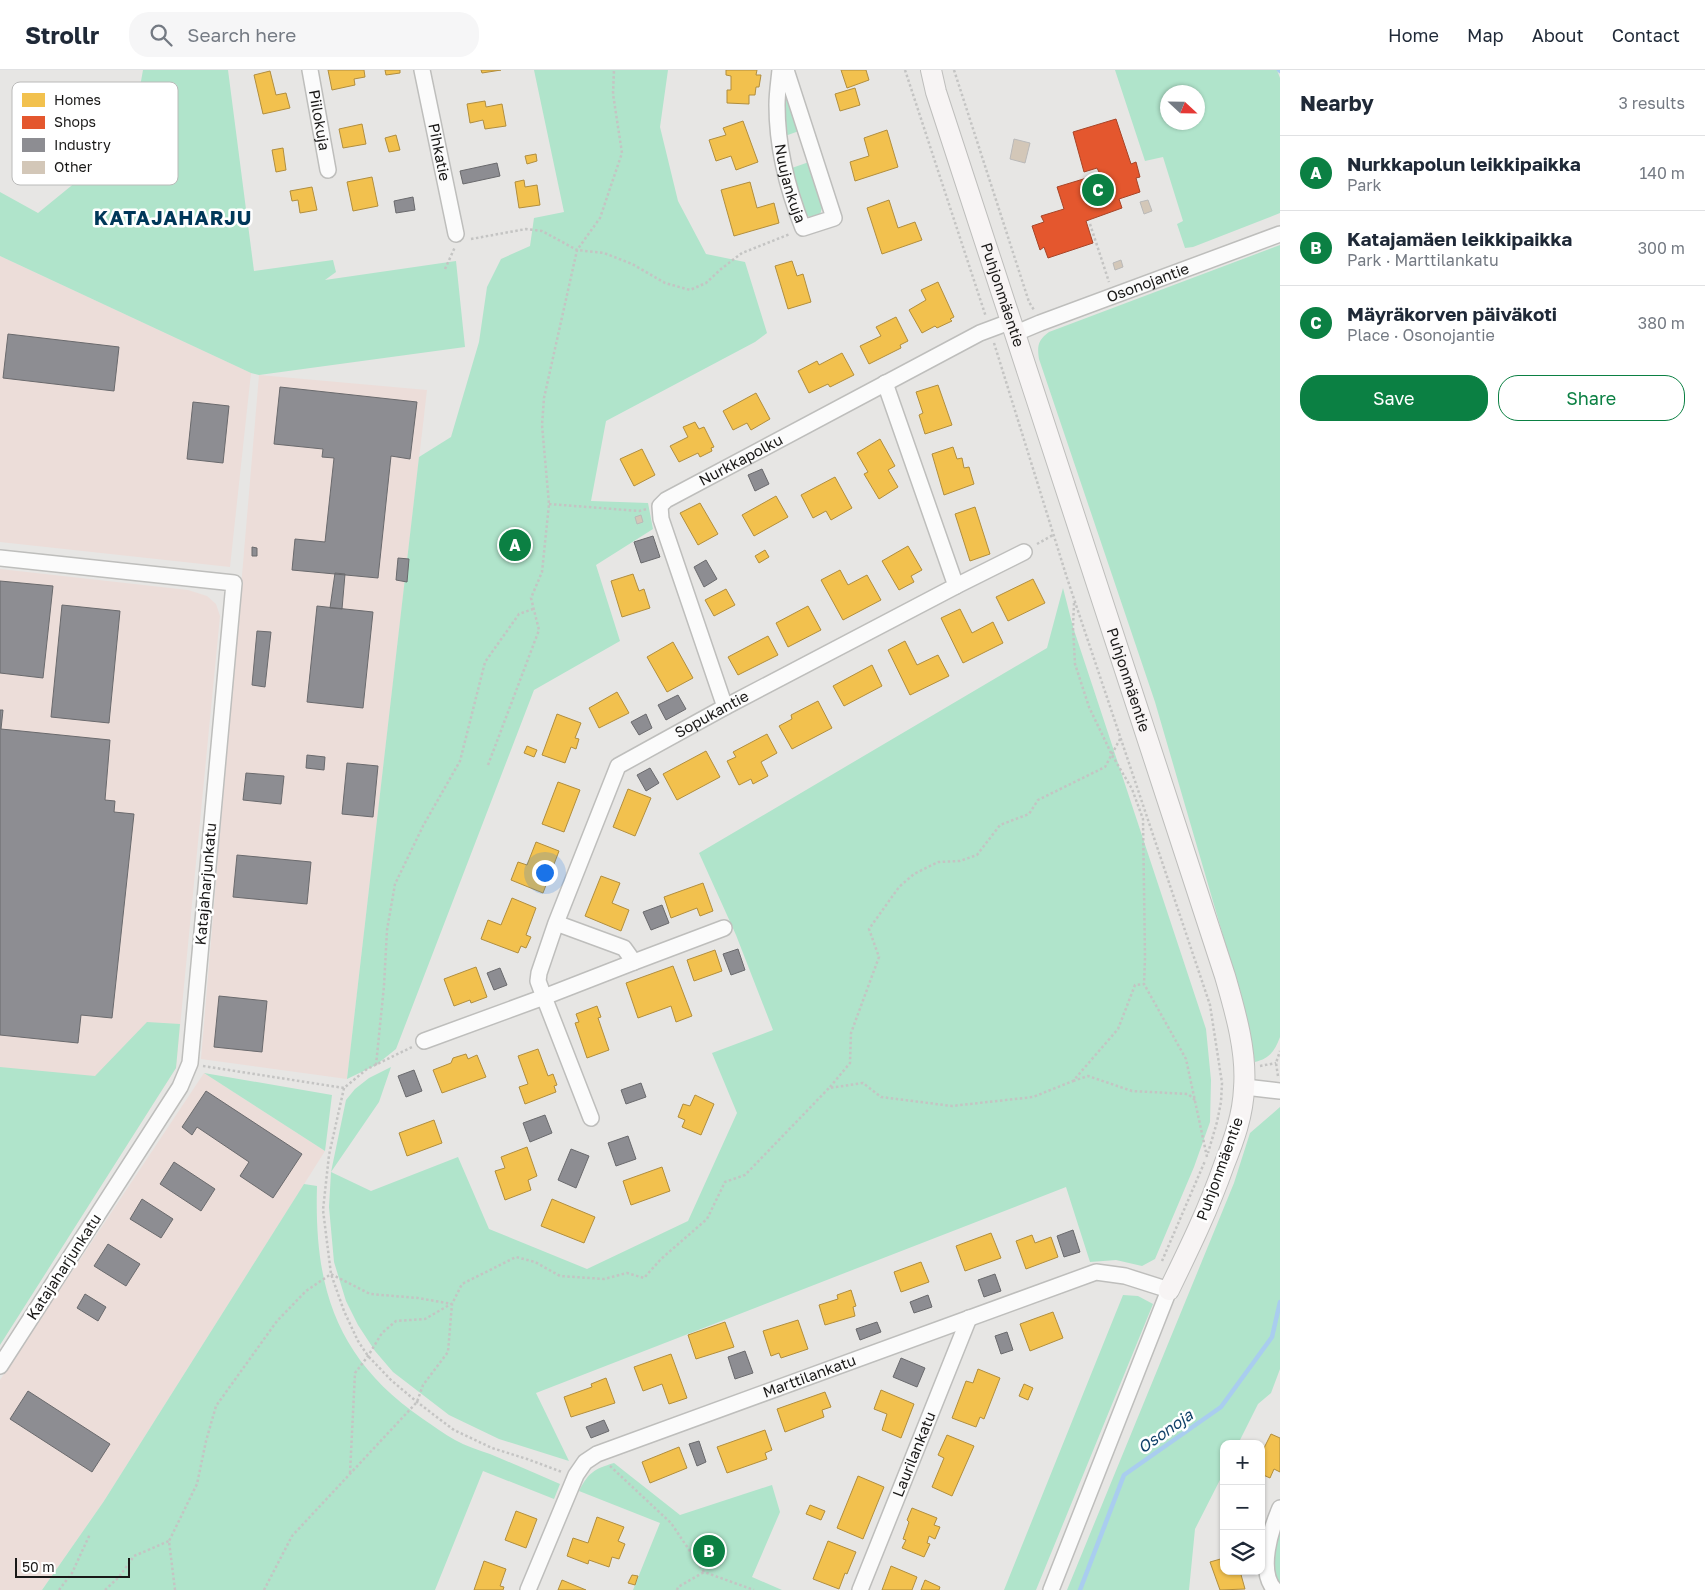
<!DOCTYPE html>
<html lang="en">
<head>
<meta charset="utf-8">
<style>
  body { margin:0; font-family:"Golos Text",sans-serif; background:#f6f6f7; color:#1f2937 }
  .controls { position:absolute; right:15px; bottom:15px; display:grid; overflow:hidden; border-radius:10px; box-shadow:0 1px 4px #0004 }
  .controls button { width:45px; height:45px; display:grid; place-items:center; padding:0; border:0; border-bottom:1px solid #e0e1e3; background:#fff; color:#1f2937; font:25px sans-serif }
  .compass { position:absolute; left:1160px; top:15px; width:45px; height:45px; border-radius:50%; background:#fff; box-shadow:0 1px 4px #0004; rotate:112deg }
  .scale { position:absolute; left:15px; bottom:12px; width:115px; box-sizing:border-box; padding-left:5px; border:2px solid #191817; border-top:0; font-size:14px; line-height:18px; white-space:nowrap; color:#191817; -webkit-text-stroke:4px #fff; paint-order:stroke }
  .you { position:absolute; left:544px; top:802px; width:18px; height:18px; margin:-12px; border:4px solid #fff; border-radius:50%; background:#1a73e8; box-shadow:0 0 0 8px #1a73e833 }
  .badge { display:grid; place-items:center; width:32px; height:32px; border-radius:50%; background:#0b8043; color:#fff; font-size:16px; font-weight:700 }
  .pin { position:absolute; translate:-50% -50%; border:2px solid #fff; box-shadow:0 1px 5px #0006 }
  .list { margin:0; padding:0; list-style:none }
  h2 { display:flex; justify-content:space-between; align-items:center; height:65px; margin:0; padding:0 20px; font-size:21px }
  h2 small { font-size:16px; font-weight:400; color:#747a83 }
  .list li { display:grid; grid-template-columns:32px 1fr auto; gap:15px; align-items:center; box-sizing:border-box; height:75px; padding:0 20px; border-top:1px solid #e0e1e3 }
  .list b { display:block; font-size:19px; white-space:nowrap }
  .list p { margin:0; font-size:16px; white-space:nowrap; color:#747a83 }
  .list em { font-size:16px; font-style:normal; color:#747a83 }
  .actions { display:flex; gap:10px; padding:15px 20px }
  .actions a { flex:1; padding:11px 0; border:1px solid #0b8043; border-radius:20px; text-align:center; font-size:18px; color:#0b8043 }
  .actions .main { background:#0b8043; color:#fff }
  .icon { flex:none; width:28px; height:28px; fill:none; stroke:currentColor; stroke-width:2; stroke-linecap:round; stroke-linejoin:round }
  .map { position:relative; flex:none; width:1280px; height:1520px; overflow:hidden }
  header { display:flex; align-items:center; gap:30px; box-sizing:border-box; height:70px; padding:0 25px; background:#fff; border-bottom:1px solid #e0e1e3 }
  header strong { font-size:24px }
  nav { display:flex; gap:28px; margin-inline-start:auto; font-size:18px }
  .search { width:350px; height:45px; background:#f6f6f7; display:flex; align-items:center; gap:12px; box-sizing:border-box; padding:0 18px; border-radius:20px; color:#747a83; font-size:19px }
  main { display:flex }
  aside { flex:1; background:#fff }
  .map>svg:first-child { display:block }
</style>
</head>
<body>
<header>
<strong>Strollr</strong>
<div class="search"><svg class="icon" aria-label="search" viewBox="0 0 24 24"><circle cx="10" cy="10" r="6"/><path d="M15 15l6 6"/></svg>Search here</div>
<nav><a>Home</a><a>Map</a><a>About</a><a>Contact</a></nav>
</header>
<main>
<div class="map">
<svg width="1280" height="1520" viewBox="0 0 1280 1520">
  <rect width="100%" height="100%" fill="#e7e6e4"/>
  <path fill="#ecddd9" d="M0 186 251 303 230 497 0 472Z
    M259 305 427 320 347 1009 201 989Z
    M0 499 188 520 207 526 216 534 220 546 176 998 0 1275Z
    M204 1003 325 1081 104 1431 42 1520H0V1310Z"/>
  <path fill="#b0e4cb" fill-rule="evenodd" d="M143 0H228L254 201 333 190 336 202 325 210 456 191 465 277 259 305 251 303 0 186V122L38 143 131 67Z
    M534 0H668L660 57 678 131 706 184 745 192 767 263 755 272 606 351 591 431 648 433 653 459 596 495 620 571 534 620 396 979 376 995 347 1009 419 387 451 367 479 272 487 217 501 189 530 176 534 148 564 142Z
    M1115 0H1277L1280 8V143L1193 177 1185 178 1177 154 1183 151 1163 87 1145 91ZM1168 22H1198V52H1168Z
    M784 28H787L790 30 799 61 785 66Z
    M809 92 823 134 820 145 811 148 806 145 789 99Z
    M1280 175V967C1275 981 1269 989 1255 992L1242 931 1155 632 1039 289C1037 276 1038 270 1049 262Z
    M1063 518 1073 557 1206 959 1211 1010 1210 1052 1194 1097 1155 1189 1142 1196 1116 1190 1090 1192 1066 1117 536 1323 569 1391 499 1369 449 1345 393 1302 375 1281 358 1255 346 1231 334 1192 329 1137 331 1102 346 1030 355 1019 369 1008 391 997 379 1032 331 1102 371 1121 458 1087 489 1159 587 1199 688 1151 737 1043 712 983 773 960 736 865 699 783 1047 578Z
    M147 952 180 954 176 998 0 1275V997L95 1006Z
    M204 1003 332 1025 325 1081Z
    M1280 1037V1299L1271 1323 1258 1334 1238 1374H1224V1402L1195 1459 1189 1520H1067L1234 1113 1250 1063Z
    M304 1114 317 1116C314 1218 336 1289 423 1349 434 1356 444 1364 455 1370 466 1376 478 1380 490 1384 514 1394 537 1404 560 1414L554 1429 483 1401 435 1520H42L104 1431Z
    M1123 1225 1138 1226 1153 1234 1036 1520H1004Z
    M614 1393 680 1445 772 1415 780 1442 752 1507 782 1520H633L660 1453 579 1421C589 1402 594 1399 614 1393Z
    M1280 1454V1517C1267 1498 1275 1474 1280 1454Z"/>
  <path fill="#f2c14e" stroke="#b18e3e" d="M328 0H364L365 7 354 9 355 15 332 20Z
    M385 0H400V3L386 5Z
    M481 0H501L482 3Z
    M726 0H757L756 5H761L759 17H756L755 25H749V34L727 33V20H731V6L726 5Z
    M841 0H866L869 10 847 18Z
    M270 1 276 25 286 23 290 38 263 44 254 5Z
    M855 18 860 35 840 41 835 24Z
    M485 31 486 37 502 34 506 56 485 59 483 50 470 53 467 34Z
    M743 51 758 92 736 100 731 86 716 91 709 70 726 65 723 58Z
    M362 54 366 74 343 78 339 59Z
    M887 60 898 97 855 111 850 92 869 86 864 68Z
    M396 65 400 80 389 82 385 68Z
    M283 78 286 100 276 102 272 80Z
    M536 84 537 91 527 94 525 86Z
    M372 107 378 136 353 141 347 112Z
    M524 110 525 117 537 115 540 135 519 138 515 112Z
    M750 112 757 138 774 133 779 153 734 166 721 120Z
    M312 117 317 140 300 143 298 130 292 131 290 121Z
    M889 130 898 158 915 152 922 170 882 184 867 138Z
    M792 191 797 206 803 204 811 232 788 239 775 196Z
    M938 212 954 247 950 249 952 251 937 258 935 256 922 263 909 240 926 230 921 220Z
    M896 247 908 271 900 275 901 278 869 294 860 276 881 266 876 257Z
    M842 283 854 305 830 317 828 314 809 323 798 301 817 291 819 295Z
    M938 315 952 355 925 364 919 345 923 343 916 322Z
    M756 323 770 349 751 360 747 353 733 360 723 341Z
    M695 352 699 359 704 357 714 377 711 378 712 381 700 387 698 383 679 392 670 376 688 367 683 357Z
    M880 369 895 396 888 400 898 417 879 429 864 404 868 402 857 383Z
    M953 377 957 389 962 388 964 398 969 397 974 414 944 425 932 384Z
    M642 379 655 405 634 416 620 389Z
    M835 407 852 438 831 450 826 441 813 448 801 425Z
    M776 426 788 447 754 466 742 445Z
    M700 433 718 464 698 475 680 443Z
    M975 437 990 484 970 491 955 444Z
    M908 476 922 500 911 506 914 512 899 520 882 491Z
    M765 480 769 487 759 493 755 486Z
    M840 500 848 515 867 505 881 530 843 550 821 510Z
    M633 504 639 521 644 519 650 538 622 547 611 511Z
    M1033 509 1045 533 1008 551 996 527Z
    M726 519 735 535 714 546 705 530Z
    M808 536 821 560 788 577 776 553Z
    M960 539 972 563 993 552 1003 573 963 593 941 548Z
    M768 566 778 585 738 605 728 587Z
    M905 571 917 595 938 585 949 606 910 625 888 580Z
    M673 572 693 608 667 622 647 587Z
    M872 595 882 616 844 636 833 616Z
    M617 622 629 643 599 658 589 638Z
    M818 631 832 658 792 679 779 656 792 649 791 645Z
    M557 644 581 653 575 668 579 669 576 679 571 677 565 693 542 685Z
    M767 664 777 683 761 692 768 706 753 714 751 709 739 715 727 691 736 687 733 682Z
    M527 676 537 680 534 687 524 683Z
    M706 681 720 707 677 730 663 704Z
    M558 712 580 720 564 762 542 754Z
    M628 719 651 728 635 766 613 757Z
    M536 772 559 781 543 823 511 810 518 792 527 795Z
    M601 806 620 813 612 833 629 840 621 861 585 846Z
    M703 813 713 841 700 846 697 838 671 848 664 827Z
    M512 828 536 838 526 865 531 867 526 878 521 876 518 883 481 869 488 850 501 855Z
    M715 880 722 901 694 911 687 890Z
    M673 896 692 946 676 952 671 936 638 948 626 913Z
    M476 897 487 927 471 933 470 930 454 936 444 909Z
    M597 936 601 947 598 948 609 980 587 988 575 953 579 952 576 944Z
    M538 979 548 1006 553 1004 557 1015 554 1016 556 1022 525 1034 519 1017 528 1014 518 986Z
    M466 984 468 989 477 985 486 1007 442 1023 433 1000 451 993 453 988Z
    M695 1025 714 1034 701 1065 682 1057 685 1050 678 1047 683 1034 690 1036Z
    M434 1050 442 1073 407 1086 399 1063Z
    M527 1077 537 1106 528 1110 531 1120 505 1130 495 1101 505 1098 501 1087Z
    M662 1097 670 1121 631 1135 623 1111Z
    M552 1129 595 1147 584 1173 541 1156Z
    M991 1163 1001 1188 965 1201 956 1176Z
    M1032 1165 1035 1173 1051 1167 1058 1187 1026 1199 1016 1171Z
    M921 1192 929 1212 901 1222 894 1202Z
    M851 1220 856 1236 853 1237 855 1246 825 1255 819 1235 838 1229 837 1225Z
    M1053 1242 1063 1268 1030 1281 1020 1254Z
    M798 1250 808 1279 781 1288 779 1283 771 1286 763 1261Z
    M725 1252 734 1277 696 1289 688 1265Z
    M671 1284 687 1328 669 1334 662 1314 643 1321 634 1297Z
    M978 1299 1000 1308 984 1349 980 1347 976 1357 952 1348 966 1311 973 1313Z
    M606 1308 615 1333 571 1347 564 1327 592 1317 591 1314Z
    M1024 1314 1033 1318 1028 1330 1019 1326Z
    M881 1320 914 1334 901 1368 882 1360 887 1344 874 1339Z
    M825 1322 831 1337 822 1340 824 1347 785 1362 777 1339Z
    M765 1360 772 1380 765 1383 767 1389 727 1403 717 1377Z
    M1271 1364 1280 1368V1402L1274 1399 1270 1408 1261 1404V1384Z
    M947 1365 974 1376 952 1426 932 1417 944 1388 938 1385Z
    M679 1377 687 1398 650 1413 642 1392Z
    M858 1406 884 1417 863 1469 837 1458Z
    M810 1435 825 1441 821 1450 806 1444Z
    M912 1438 937 1448 934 1455 940 1457 935 1469 929 1466 927 1473 930 1474 924 1487 902 1478 906 1470 903 1469 909 1452 907 1450Z
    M516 1441 537 1449 526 1478 505 1470Z
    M597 1447 624 1457 618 1471 625 1474 619 1489 612 1487 609 1497 589 1490 588 1494 567 1486 573 1468 588 1473Z
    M828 1471 856 1482 847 1504 845 1503 839 1519 813 1509Z
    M1224 1488V1501H1240L1245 1519 1220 1520 1210 1492Z
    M484 1491 506 1499 500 1516 504 1517 503 1520H474Z
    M891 1496 917 1507 912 1520H882Z
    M632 1505 638 1506 635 1515 628 1513Z
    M562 1510 586 1520H558Z
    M925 1510 940 1517 939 1520H921Z"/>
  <path fill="#e4572e" stroke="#a74427" d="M1116 49 1131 94 1136 92 1140 107 1136 108 1140 122 1119 129 1122 138 1086 151 1093 173 1048 188 1044 177 1040 180 1032 156 1044 152 1041 146 1064 139 1057 117 1100 104 1097 98 1084 102 1073 62Z"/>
  <path fill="#8d8d92" stroke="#6a6a6d" d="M497 93 500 106 463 114 460 101Z
    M413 127 415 140 396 143 394 131Z
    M8 264 119 277 114 321 3 308Z
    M280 317 417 332 410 389 391 386 378 508 292 500 295 469 325 472 334 388 322 387 323 379 274 374Z
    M193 332 229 336 223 393 187 389Z
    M762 399 769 414 755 421 748 405Z
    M653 466 660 487 641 493 634 472Z
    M252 477 257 478V486H252Z
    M398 488 409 489 407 512 396 510Z
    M706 490 717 509 704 517 694 497Z
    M335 503 345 504 342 539 330 538Z
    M0 511 53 516 43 608 0 603Z
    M62 535 120 541 109 653 51 647Z
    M317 536 373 542 363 638 307 632Z
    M257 561 271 562 265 617 252 615Z
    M678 625 686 639 666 650 658 635Z
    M0 640H3L1 659 110 670 105 730 115 731 114 742 134 744 112 948 81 945 78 973 0 965Z
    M646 644 652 658 639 665 631 652Z
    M307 685 325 687 324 700 306 698Z
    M347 693 378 696 373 747 342 744Z
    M650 698 659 713 646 721 637 705Z
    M246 703 284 706 281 734 243 730Z
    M237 785 311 792 307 834 233 827Z
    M662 835 669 853 651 860 643 842Z
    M738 879 745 900 731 905 723 884Z
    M500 898 507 915 494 920 487 903Z
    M219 926 267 931 262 982 214 977Z
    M414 1000 422 1021 406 1027 398 1006Z
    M641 1013 646 1027 626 1034 621 1020Z
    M206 1021 302 1084 273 1128 240 1106 249 1092 197 1057 192 1065 182 1057Z
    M545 1045 552 1063 530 1072 523 1053Z
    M628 1066 636 1089 616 1096 608 1073Z
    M571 1079 589 1086 576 1118 558 1110Z
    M174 1092 215 1119 201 1141 160 1114Z
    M142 1129 173 1149 161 1168 130 1149Z
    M1073 1160 1080 1182 1064 1187 1057 1166Z
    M108 1174 140 1194 126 1216 94 1196Z
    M995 1204 1001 1221 984 1227 978 1210Z
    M85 1224 106 1237 98 1251 77 1238Z
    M928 1225 932 1237 914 1243 910 1232Z
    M877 1252 881 1262 860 1270 856 1259Z
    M1007 1262 1013 1280 1001 1284 995 1266Z
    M745 1281 753 1303 735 1309 728 1287Z
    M901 1288 925 1298 917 1317 893 1307Z
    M28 1321 110 1374 92 1402 10 1349Z
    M604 1350 609 1361 591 1368 586 1357Z
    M699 1371 706 1392 697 1396 689 1374Z"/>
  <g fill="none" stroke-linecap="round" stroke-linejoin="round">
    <path stroke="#a9cdef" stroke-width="4.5" d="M1279 0 1280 1
      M1080 1520 1124 1405 1221 1337 1272 1267 1280 1232"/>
  </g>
  <path fill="#d3c7b8" stroke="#bab9b8" d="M1014 69 1030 73 1025 93 1010 89Z
    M1148 130 1152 141 1144 144 1140 132Z
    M1121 190 1123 197 1115 200 1113 193Z
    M641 445 643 452 637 454 635 447Z"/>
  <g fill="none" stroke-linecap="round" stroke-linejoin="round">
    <g stroke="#bebebc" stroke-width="18">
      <g id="street">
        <path id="s1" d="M310 0 328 100"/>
        <path id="s2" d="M422 0 456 164"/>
        <path id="s3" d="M780 0C779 11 777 23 777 35 777 78 787 118 803 158L834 148 786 0"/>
        <path id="s4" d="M1016 263 1040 253 1280 164"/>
        <path d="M0 488 234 513 190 993 180 1017 0 1296"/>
        <path d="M956 516 1024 482"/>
        <path id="s5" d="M725 637 661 449 660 436 666 430 980 263 1012 251"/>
        <path id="s6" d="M556 853 539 903 538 911 544 927 634 892 624 878 556 853 618 696 725 637 956 516 885 313"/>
        <path d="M634 892 724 858"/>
        <path d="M424 971 544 927 591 1048"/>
        <path d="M1245 1017 1280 1021"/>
        <path id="s7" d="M528 1520 576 1405 585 1392 597 1384 1096 1202 1125 1206 1169 1220 1051 1520"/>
        <path id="s8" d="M860 1520 969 1248"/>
        <path d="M1275 1520C1257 1501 1271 1459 1280 1438"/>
      </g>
    </g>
    <g stroke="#bebebc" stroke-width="22">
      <g id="secondary">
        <path id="s9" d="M931 0 936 22 1225 906C1235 941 1247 981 1244 1018 1243 1045 1234 1070 1224 1095 1209 1138 1189 1179 1169 1220"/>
      </g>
    </g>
    <path stroke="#c4c4c3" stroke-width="2.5" stroke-dasharray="2.5 2.5" stroke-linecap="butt" d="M905 0 986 247
      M954 0 1029 232 1034 240
      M1090 154 1109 212
      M471 169 526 159 542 161 577 180 604 183 632 194 665 213 690 220 706 213 721 199 742 183 790 164
      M445 199 455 177
      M994 273 1067 508 1210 935 1222 1013 1221 1032 1217 1052 1208 1083
      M549 434 639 441 647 439
      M1037 474 1053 465
      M1074 533 1073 557 1075 594 1089 637 1112 685 1132 719 1143 749 1145 888 1144 914
      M488 695 539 560 531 528 542 502 549 434 542 355 544 328 577 180 600 148 622 83 613 24 614 0
      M376 995 384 916 387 860 395 814 423 756 460 691 485 592 519 544 533 539
      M203 996 344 1018 367 999 412 977
      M1260 996 1276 993
      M1278 1006 1276 993 1280 981
      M1073 1011 1088 1006 1132 1021 1188 1024 1195 1030
      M830 1017 850 993 851 963 879 887 869 859 899 817 914 804 938 792 960 791 977 785 1000 755 1029 744 1038 730 1105 697 1120 669
      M344 1018 329 1085 323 1140 331 1204 344 1241 358 1271 368 1286 391 1310 417 1332 454 1360 492 1378 527 1389 562 1402
      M1162 1191 1205 1091
      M610 1396 671 1453 704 1502 754 1520
      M350 1403 355 1303 368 1286 382 1263 396 1251 425 1249 451 1234
      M59 1520 72 1503 90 1464
      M105 1520 119 1507 134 1486 169 1471
      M175 1520 169 1471 197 1414 206 1371 216 1336 277 1251 306 1221 331 1204 370 1224 418 1228 452 1234
      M264 1520 292 1466 417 1332 423 1315 448 1282 452 1234 462 1214 516 1187 535 1192 560 1206 604 1209 627 1203 644 1208 661 1189 707 1149 725 1112 745 1105 829 1018 863 1013 881 1027 952 1036 1033 1027 1073 1011 1118 959 1135 915 1144 914 1186 989 1207 1087
      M677 1520 678 1517 704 1502"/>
    <use href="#street" stroke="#fbfbfb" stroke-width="15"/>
    <use href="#secondary" stroke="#f7f4f4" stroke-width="20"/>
  </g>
  <g text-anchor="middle" stroke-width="5" stroke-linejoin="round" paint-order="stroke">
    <g font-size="15" fill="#191817" stroke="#fff">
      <text dy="5" stroke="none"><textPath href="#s1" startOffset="51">Piilokuja</textPath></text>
      <text dy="5" stroke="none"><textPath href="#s2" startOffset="84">Pihkatie</textPath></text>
      <text dy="5" stroke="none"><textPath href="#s3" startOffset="115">Nuujankuja</textPath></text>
      <text dy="5" stroke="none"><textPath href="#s4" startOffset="141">Osonojantie</textPath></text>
      <text dy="5" stroke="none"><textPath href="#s9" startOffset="236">Puhjonmäentie</textPath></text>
      <text dy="5" stroke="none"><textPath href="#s5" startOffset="305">Nurkkapolku</textPath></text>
      <text dy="5" stroke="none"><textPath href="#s9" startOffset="641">Puhjonmäentie</textPath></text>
      <text dy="5" stroke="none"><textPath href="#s6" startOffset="540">Sopukantie</textPath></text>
      <text transform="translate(206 814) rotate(-85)" y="5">Katajaharjunkatu</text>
      <text transform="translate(1220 1099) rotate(-70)" y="5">Puhjonmäentie</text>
      <text transform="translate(64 1197) rotate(-57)" y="5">Katajaharjunkatu</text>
      <text dy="5" stroke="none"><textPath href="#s7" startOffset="381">Marttilankatu</textPath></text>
      <text dy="5" stroke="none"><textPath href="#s8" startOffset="146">Laurilankatu</textPath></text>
    </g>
    <g font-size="16" font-style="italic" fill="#11426a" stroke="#fff">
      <text transform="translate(1165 1361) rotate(-35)" y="6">Osonoja</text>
    </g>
    <g font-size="20" font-weight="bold" letter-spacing="1" fill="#003759" stroke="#fff">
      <text x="173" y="155">KATAJAHARJU</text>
    </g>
  </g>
  <rect x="12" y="12" width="166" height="103" rx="8" fill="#fff" stroke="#babab9" stroke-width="1"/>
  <rect x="22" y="23" width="23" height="14" fill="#f2c14e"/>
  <rect x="22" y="46" width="23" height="13" fill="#e4572e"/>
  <rect x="22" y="68" width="23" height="14" fill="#8d8d92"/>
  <rect x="22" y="91" width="23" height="13" fill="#d3c7b8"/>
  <g font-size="14" fill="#191817">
    <text x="54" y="35">Homes</text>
    <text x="54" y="57">Shops</text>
    <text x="54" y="80">Industry</text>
    <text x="54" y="102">Other</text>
  </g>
</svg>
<div class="controls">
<button>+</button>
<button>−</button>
<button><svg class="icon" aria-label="layers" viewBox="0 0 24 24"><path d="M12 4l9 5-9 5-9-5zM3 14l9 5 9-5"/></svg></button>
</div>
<svg class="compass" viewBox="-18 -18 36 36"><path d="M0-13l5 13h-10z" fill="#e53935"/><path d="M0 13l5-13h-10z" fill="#747a83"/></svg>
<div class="scale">50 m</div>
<div class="you"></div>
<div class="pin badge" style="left:515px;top:475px">A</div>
<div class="pin badge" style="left:709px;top:1481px">B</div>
<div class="pin badge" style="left:1098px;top:120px">C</div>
</div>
<aside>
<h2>Nearby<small>3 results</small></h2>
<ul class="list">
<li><span class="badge">A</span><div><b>Nurkkapolun leikkipaikka</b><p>Park</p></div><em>140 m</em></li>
<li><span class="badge">B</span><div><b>Katajamäen leikkipaikka</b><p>Park · Marttilankatu</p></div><em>300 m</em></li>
<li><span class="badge">C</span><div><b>Mäyräkorven päiväkoti</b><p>Place · Osonojantie</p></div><em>380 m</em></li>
</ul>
<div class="actions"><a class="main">Save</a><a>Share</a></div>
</aside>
</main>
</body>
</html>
